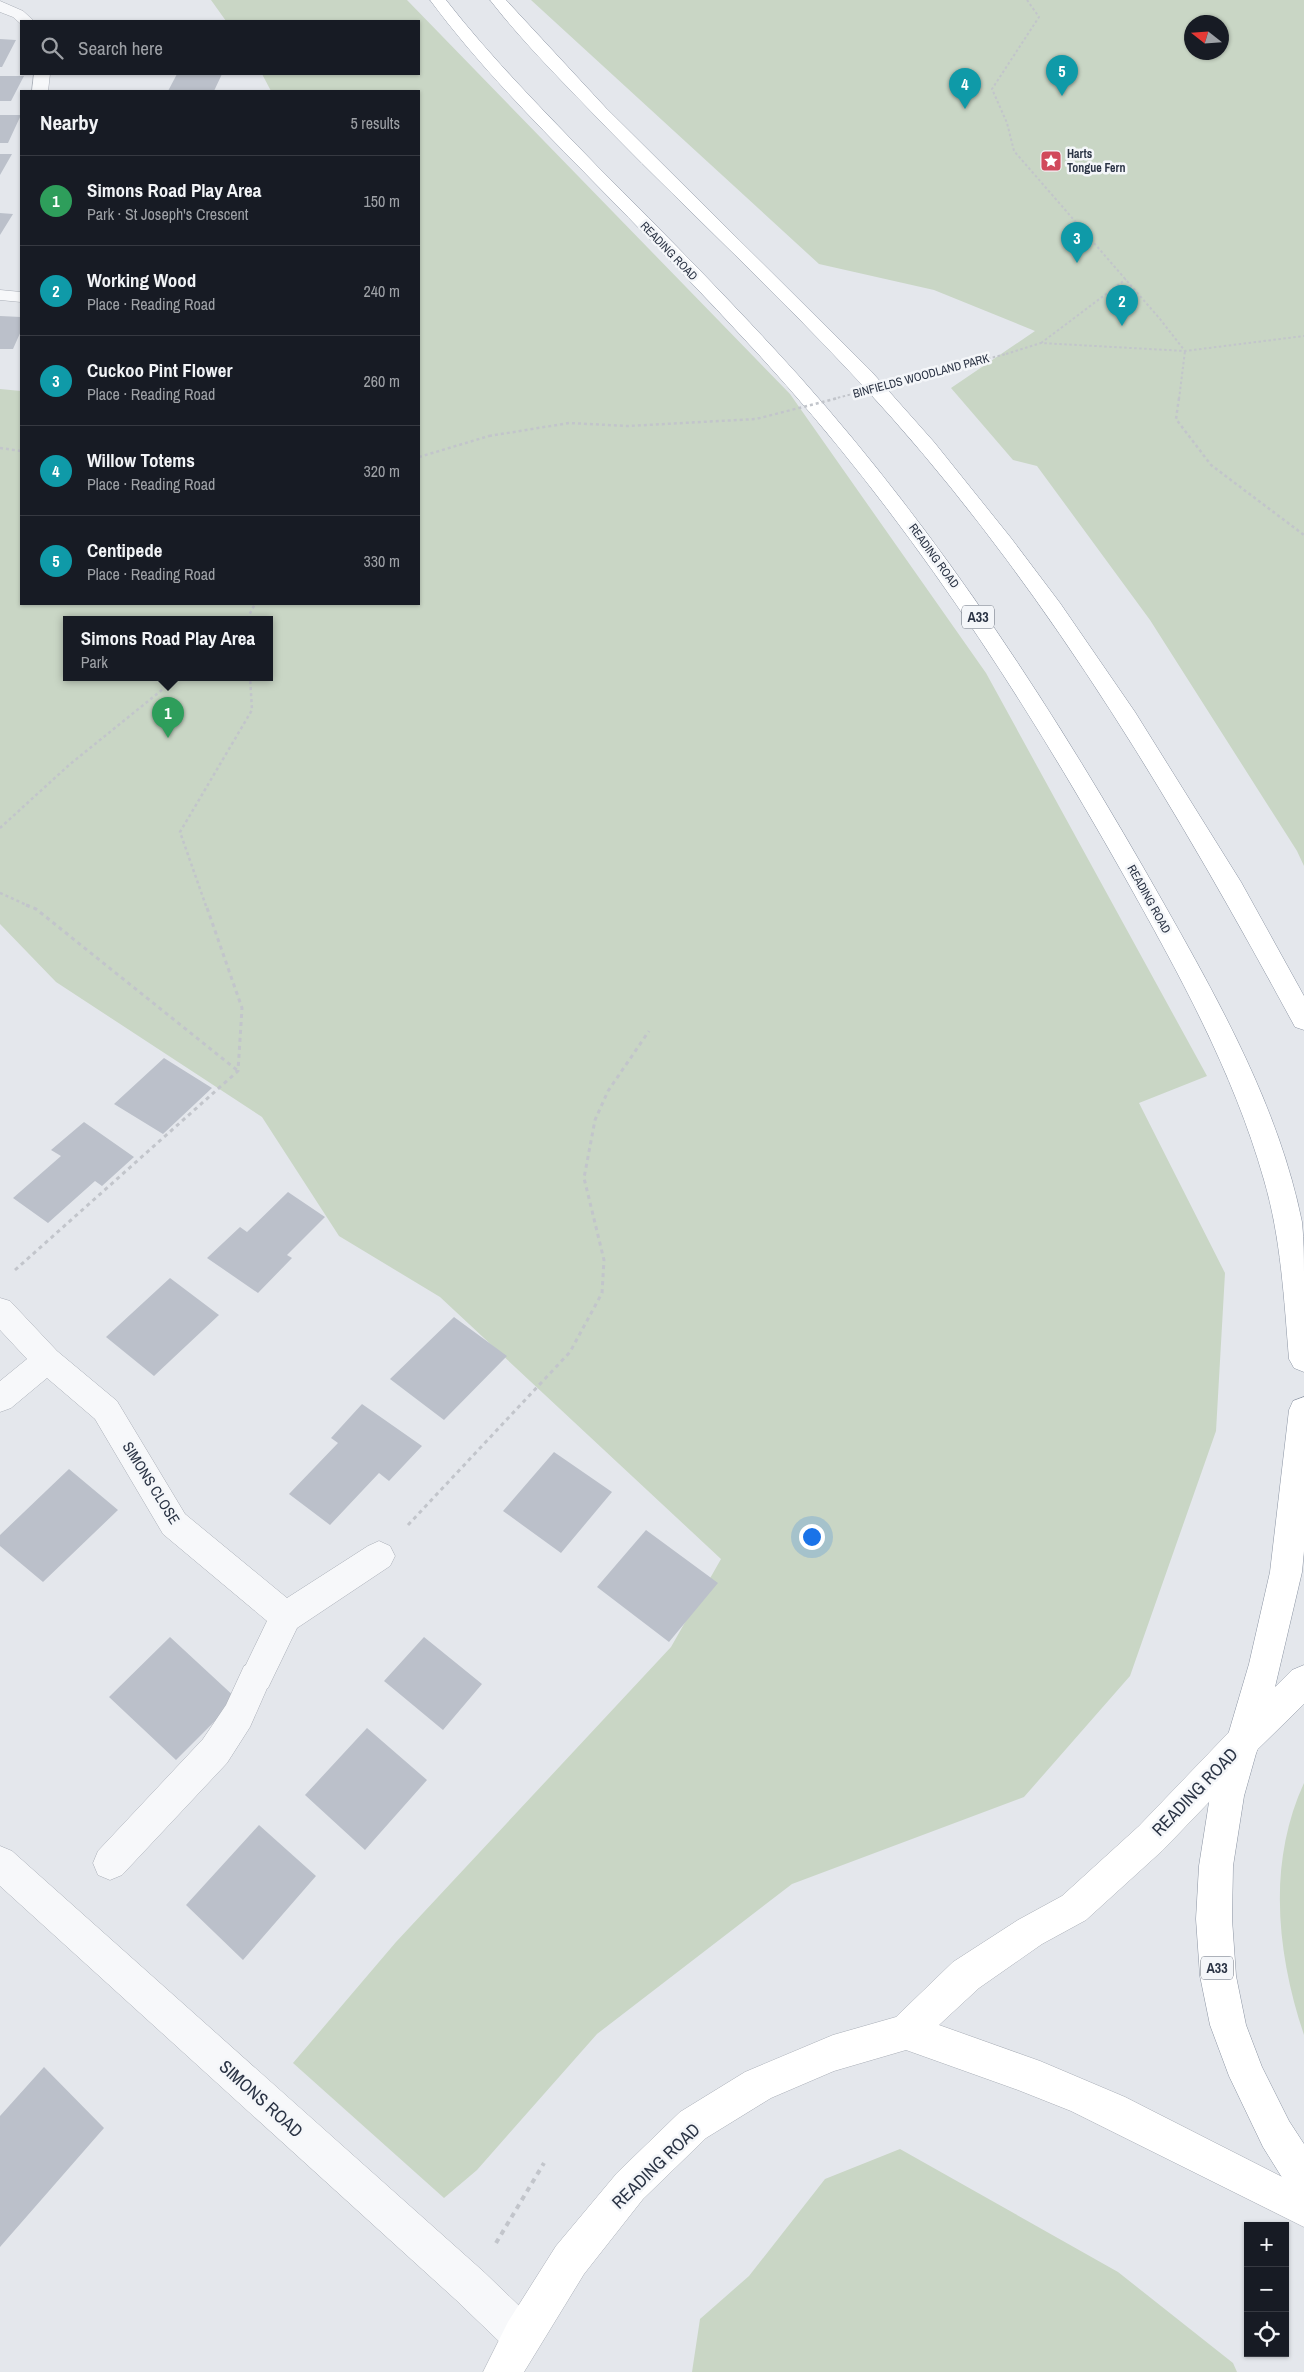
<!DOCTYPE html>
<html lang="en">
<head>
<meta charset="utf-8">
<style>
  body { margin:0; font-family:"Archivo Narrow",sans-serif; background:#242831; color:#f1f3f6 }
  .controls { position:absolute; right:15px; bottom:15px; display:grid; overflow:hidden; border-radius:0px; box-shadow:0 1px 4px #0004 }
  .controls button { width:45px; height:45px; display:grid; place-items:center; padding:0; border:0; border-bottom:1px solid #363941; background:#171b24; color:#f1f3f6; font:25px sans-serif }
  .compass { position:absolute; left:1184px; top:15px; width:45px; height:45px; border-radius:50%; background:#171b24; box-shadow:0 1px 4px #0004; rotate:287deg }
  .you { position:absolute; left:811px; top:1536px; width:18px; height:18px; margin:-12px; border:4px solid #fff; border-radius:50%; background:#1a73e8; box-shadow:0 0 0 8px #1a73e833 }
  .badge { display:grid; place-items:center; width:32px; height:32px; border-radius:50%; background:#8c9099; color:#fff; font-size:16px; font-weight:700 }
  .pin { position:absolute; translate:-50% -41px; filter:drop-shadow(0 1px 2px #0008) }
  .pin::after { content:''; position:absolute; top:26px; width:18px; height:15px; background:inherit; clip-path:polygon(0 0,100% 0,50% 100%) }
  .popup { position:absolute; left:63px; top:616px; width:210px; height:65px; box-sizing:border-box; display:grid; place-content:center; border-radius:0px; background:#171b24; filter:drop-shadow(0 1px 4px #0005); font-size:16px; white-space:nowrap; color:#9ea1a6 }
  .popup b { font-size:19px; color:#f1f3f6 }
  .popup::after { content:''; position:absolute; left:50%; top:100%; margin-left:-10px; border:10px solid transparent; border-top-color:#171b24 }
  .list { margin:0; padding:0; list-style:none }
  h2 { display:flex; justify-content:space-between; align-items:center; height:65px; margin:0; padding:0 20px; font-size:21px }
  h2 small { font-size:16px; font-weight:400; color:#9ea1a6 }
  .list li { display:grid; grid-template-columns:32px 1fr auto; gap:15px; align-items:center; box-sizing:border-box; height:90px; padding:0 20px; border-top:1px solid #363941 }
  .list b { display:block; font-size:19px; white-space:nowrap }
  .list p { margin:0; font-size:16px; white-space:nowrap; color:#9ea1a6 }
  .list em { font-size:16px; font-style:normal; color:#9ea1a6 }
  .icon { flex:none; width:28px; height:28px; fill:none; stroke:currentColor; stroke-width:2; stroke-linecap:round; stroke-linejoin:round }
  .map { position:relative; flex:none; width:1304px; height:2372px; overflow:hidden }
  .search { position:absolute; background:#171b24; box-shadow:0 1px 4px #0004; left:20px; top:20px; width:400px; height:55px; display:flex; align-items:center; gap:12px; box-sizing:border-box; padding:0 18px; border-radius:0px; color:#9ea1a6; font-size:19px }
  .panel { position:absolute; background:#171b24; box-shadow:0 1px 4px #0004; left:20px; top:90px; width:400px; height:515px; border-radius:0px }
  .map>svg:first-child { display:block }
</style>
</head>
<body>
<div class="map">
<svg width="1304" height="2372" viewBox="0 0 1304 2372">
  <rect width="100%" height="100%" fill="#e4e7ec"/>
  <path fill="#c9d6c5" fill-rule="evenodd" d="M211 0H407L790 394 986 673 1207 1076 1139 1103 1225 1273 1216 1431 1130 1676 1024 1797 792 1884 597 2034 477 2170 444 2198 293 2063 396 1942 671 1647 721 1559 440 1297 339 1236 262 1117 56 982 0 924V389L21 391V604H419V91H271L262 74H419V21H226ZM67 619H269V677H67Z
    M531 0H1304V866L1297 851 1150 620 1037 466 1013 460 951 388 1035 331 934 290 819 264ZM1192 22H1222V52H1192Z
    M1304 1783V2035C1277 1954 1267 1864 1304 1783Z
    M900 2149 1118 2272 1233 2363 1237 2372H692L700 2319 749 2276 825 2179Z"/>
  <path fill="#bbc0ca" d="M0 39 16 40 2 67H0Z
    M177 74H222L214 91H168Z
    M0 76H24L11 101H0Z
    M0 115H21L8 143H0Z
    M0 154H12L0 175Z
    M0 213 13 214 0 235Z
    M0 316 21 317V331L13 349H0Z
    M164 1058 212 1088 163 1134 114 1104Z
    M84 1122 134 1157 102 1186 95 1181 48 1223 13 1198 61 1156 51 1150Z
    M288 1192 325 1217 287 1255 292 1258 258 1293 207 1258 240 1227 247 1232Z
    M170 1278 219 1315 154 1376 106 1337Z
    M454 1317 507 1356 444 1420 390 1379Z
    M362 1404 422 1446 389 1481 379 1473 330 1525 289 1494 338 1443 331 1438Z
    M554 1452 612 1492 561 1553 503 1511Z
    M69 1469 118 1510 43 1582 0 1546V1535Z
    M646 1530 718 1583 669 1642 597 1587Z
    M170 1637 237 1699 176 1760 109 1697Z
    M424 1637 482 1684 443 1730 384 1681Z
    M367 1728 427 1780 365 1850 305 1795Z
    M259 1825 316 1876 243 1960 186 1905Z
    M44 2067 104 2128 0 2247V2116Z"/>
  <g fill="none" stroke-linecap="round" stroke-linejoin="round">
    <g stroke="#a9aeb7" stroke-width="1">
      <path id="lane" d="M256 1661 268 1666 272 1677 250 1727 227 1763 122 1875 110 1880 98 1875 93 1863 98 1851 203 1739 226 1705 244 1666Z"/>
    </g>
    <g stroke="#a9aeb7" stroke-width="1">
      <path id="street" d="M0 1 23 11 34 21H21V24L13 17 0 12Z
        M34 74H50L48 91H32Z
        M0 290 21 292V302L0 300Z
        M0 1298 10 1301 57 1351 117 1401 185 1514 287 1598 368 1546 379 1541 390 1546 395 1556 390 1566 297 1628 268 1688 256 1693 244 1688 240 1677 267 1621 163 1534 95 1419 47 1378 11 1408 0 1412V1381L27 1359 0 1330Z
        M0 1846 12 1851 484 2272 536 2322 542 2336 536 2350 522 2356 508 2350 456 2300 0 1886Z"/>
    </g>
    <g stroke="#a9aeb7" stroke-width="1">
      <path id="secondary" d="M1244 1725 1256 1729 1261 1741 1256 1753 1163 1850 1086 1920 1042 1944 979 1988 939 2025 1040 2061 1125 2097 1304 2188V2227L1071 2111 1018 2090 906 2050 834 2071 771 2098 706 2138 643 2199 584 2274 524 2372H483L508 2322 556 2246 617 2173 680 2112 745 2072 833 2035 896 2017 953 1962 1018 1920 1062 1896 1139 1826 1232 1729Z"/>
    </g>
    <g stroke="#8b94a3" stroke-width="1">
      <path id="highway" d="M430 0H446C492 59 545 112 597 166 666 235 734 304 799 376 942 536 1058 716 1163 902 1220 1003 1279 1108 1302 1222 1304 1241 1304 1261 1304 1280 1304 1311 1304 1341 1304 1372L1294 1368 1289 1359C1284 1299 1281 1238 1264 1180 1233 1071 1178 972 1123 874 1019 690 904 513 760 356 703 294 643 232 584 172 530 117 476 62 430 0Z
        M490 0H506L606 108 871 371 934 442 1011 538 1060 603 1135 712 1241 882 1304 996V1030L1295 1027C1179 813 1054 601 892 418 802 316 701 224 606 127 567 86 525 45 490 0Z
        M1304 1397V1551L1302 1572 1275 1687 1292 1670 1304 1665V1704L1257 1750 1244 1796 1233 1866 1232 1919 1236 1976 1246 2025 1262 2067 1289 2121 1304 2144V2198L1291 2192 1263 2147 1229 2076 1210 2025 1200 1976 1196 1919 1199 1866 1210 1796 1249 1664 1270 1572 1289 1410 1293 1401Z"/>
    </g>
    <path stroke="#c2c5cb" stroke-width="2" stroke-dasharray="2.5 2.5" stroke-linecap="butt" d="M1027 0 1039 17 992 89 1007 123 1014 151 1160 319 1185 351
      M1041 343 1126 279
      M1006 354 1041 343 1185 351 1304 336
      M1179 399 1185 351"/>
    <path stroke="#c2c5cb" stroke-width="2.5" stroke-dasharray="3 3" stroke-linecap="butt" d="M1179 398 1176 419 1211 465 1304 535
      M0 448 21 451
      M419 457 489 436
      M247 619 255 604
      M0 828 69 765 178 677
      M0 893 29 906
      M206 906 180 832 252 710 250 677"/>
    <path stroke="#c2c5cb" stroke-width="3" stroke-dasharray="4 4" stroke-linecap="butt" d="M26 905 36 909 238 1071
      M15 1270 238 1071 242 1008 206 905
      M408 1525 570 1352 602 1293 604 1260 584 1178 595 1120 608 1091 649 1031"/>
    <path stroke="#c2c5cb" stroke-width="4" stroke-dasharray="5 5" stroke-linecap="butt" d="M496 2243 544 2163"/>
    <use href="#lane" fill="#f7f8fa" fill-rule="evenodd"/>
    <use href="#street" fill="#f7f8fa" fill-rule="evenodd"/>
    <use href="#secondary" fill="#fff" fill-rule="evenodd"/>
    <use href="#highway" fill="#fff" fill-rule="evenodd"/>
    <path stroke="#c2c5cb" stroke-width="2" stroke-dasharray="2.5 2.5" stroke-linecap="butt" d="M833 399 1006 354"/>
    <path stroke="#c2c5cb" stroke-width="2.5" stroke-dasharray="3 3" stroke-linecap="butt" d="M489 436 569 423 628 426 756 419 838 398"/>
  </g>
  <defs>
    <g id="sight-square" transform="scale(1.125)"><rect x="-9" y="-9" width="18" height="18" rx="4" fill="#d1495b" stroke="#f4f6f9"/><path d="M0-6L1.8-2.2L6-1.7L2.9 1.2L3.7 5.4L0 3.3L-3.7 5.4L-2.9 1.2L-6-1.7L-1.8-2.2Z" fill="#fff"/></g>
  </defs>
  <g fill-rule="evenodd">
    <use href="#sight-square" x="1051" y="161"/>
  </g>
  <g text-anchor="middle" stroke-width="5" stroke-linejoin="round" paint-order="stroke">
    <g font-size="12" font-weight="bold" fill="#2b3445" stroke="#f4f6f9" text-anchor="start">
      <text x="1067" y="158">Harts<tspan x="1067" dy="14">Tongue Fern</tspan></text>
    </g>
    <g font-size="12" fill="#2b3445" stroke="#f4f6f9">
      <text transform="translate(669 251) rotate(46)" y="4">READING ROAD</text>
      <text transform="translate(921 376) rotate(-15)" y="4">BINFIELDS WOODLAND PARK</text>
      <text transform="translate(934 556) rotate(54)" y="4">READING ROAD</text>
      <text transform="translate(1149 899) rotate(61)" y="4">READING ROAD</text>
    </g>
    <g fill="#f4f6f9" stroke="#676e7b" stroke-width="1">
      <rect x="962" y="605.5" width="32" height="23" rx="4"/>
      <rect x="1201" y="1956.5" width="32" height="23" rx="4"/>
    </g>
    <g font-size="14" font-weight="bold" fill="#2b3445">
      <text x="978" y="622">A33</text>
      <text x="1217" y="1973">A33</text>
    </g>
    <g font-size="15" fill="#2b3445" stroke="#f4f6f9">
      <text transform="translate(151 1483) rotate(58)" y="5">SIMONS CLOSE</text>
    </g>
    <g font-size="18" fill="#2b3445" stroke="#f4f6f9">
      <text transform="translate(1195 1792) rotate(-46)" y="6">READING ROAD</text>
      <text transform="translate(261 2099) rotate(42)" y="6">SIMONS ROAD</text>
      <text transform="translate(656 2166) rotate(-44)" y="6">READING ROAD</text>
    </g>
  </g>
</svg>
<div class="controls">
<button>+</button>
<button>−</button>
<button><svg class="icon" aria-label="locate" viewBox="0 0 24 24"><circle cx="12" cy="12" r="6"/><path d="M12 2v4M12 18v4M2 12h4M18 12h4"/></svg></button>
</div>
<svg class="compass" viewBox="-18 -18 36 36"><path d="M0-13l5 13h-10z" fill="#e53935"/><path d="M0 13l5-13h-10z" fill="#9ea1a6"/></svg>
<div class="you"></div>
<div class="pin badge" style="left:168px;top:738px;background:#2e9e5b">1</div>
<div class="popup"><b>Simons Road Play Area</b>Park</div>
<div class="pin badge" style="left:1122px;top:326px;background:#0f9aa8">2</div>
<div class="pin badge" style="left:1077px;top:263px;background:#0f9aa8">3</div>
<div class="pin badge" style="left:965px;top:109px;background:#0f9aa8">4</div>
<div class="pin badge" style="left:1062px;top:96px;background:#0f9aa8">5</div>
<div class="search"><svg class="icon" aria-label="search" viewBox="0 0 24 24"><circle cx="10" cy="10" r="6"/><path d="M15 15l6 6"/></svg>Search here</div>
<section class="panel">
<h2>Nearby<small>5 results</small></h2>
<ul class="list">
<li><span class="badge" style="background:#2e9e5b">1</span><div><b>Simons Road Play Area</b><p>Park · St Joseph's Crescent</p></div><em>150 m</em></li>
<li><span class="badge" style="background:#0f9aa8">2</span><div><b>Working Wood</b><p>Place · Reading Road</p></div><em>240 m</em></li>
<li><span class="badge" style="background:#0f9aa8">3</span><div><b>Cuckoo Pint Flower</b><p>Place · Reading Road</p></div><em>260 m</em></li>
<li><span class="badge" style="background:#0f9aa8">4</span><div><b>Willow Totems</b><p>Place · Reading Road</p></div><em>320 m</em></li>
<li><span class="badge" style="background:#0f9aa8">5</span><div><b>Centipede</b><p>Place · Reading Road</p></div><em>330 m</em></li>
</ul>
</section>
</div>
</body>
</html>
